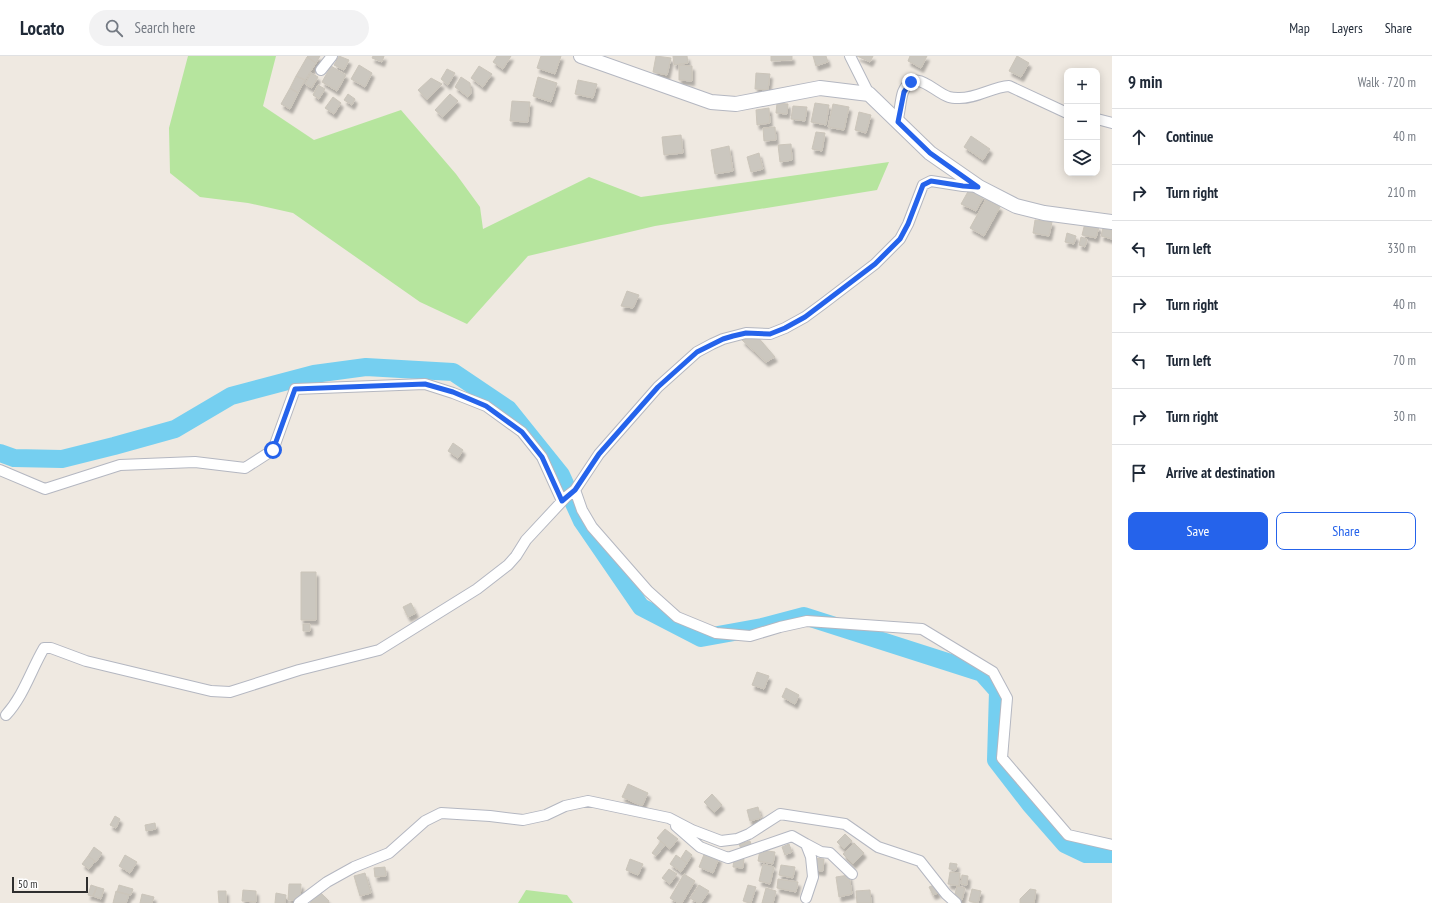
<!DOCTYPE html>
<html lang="en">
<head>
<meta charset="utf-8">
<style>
  body { margin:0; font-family:"PT Sans Narrow",sans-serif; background:#f2f2f3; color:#1f2937 }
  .controls { position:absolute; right:12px; top:12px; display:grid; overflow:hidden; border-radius:8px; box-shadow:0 2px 10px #0003 }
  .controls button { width:36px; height:36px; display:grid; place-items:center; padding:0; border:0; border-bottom:1px solid #e0e1e3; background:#fff; color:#1f2937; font:20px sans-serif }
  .scale { position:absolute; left:12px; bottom:10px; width:76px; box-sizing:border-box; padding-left:4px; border:2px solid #2e2e2e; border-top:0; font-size:11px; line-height:14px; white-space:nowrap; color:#2e2e2e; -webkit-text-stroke:3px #fff; paint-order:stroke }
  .stop { position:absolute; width:12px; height:12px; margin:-9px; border:3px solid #2563eb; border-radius:50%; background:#fff }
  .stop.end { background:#2563eb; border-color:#fff; box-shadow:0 1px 4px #0008 }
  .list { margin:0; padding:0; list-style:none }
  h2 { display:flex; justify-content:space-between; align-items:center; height:52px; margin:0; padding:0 16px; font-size:17px }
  h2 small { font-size:13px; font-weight:400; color:#747a83 }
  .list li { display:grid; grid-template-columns:26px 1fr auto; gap:12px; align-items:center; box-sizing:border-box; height:56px; padding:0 16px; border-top:1px solid #e0e1e3 }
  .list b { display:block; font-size:15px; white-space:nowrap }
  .list em { font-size:13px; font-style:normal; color:#747a83 }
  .actions { display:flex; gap:8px; padding:12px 16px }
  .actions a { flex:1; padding:9px 0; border:1px solid #2563eb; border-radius:8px; text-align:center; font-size:14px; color:#2563eb }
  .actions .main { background:#2563eb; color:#fff }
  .icon { flex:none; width:22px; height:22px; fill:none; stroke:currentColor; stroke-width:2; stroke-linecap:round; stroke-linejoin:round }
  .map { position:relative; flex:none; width:1112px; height:847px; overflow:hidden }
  header { display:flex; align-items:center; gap:24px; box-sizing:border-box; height:56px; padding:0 20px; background:#fff; border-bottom:1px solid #e0e1e3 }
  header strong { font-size:19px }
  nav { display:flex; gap:22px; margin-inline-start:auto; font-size:14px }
  .search { width:280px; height:36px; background:#f2f2f3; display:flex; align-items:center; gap:10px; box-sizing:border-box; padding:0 14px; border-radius:22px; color:#747a83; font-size:15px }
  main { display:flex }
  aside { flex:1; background:#fff }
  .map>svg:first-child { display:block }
</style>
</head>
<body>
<header>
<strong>Locato</strong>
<div class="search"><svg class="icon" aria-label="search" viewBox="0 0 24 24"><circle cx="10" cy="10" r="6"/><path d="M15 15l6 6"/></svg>Search here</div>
<nav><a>Map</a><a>Layers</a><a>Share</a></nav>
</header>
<main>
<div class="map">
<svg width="1112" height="847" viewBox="0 0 1112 847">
  <defs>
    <filter id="shadow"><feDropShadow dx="2.5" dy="4.5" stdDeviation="1" flood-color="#0004"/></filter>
  </defs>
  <rect width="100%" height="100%" fill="#efe9e1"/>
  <path fill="#b6e59e" d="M188 0H276L263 50 314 84 401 54 456 118 480 151 483 173 589 121 641 141 889 106 877 134 655 170 528 200 467 268 420 246 293 157 248 147 200 141 170 117 169 72Z
    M526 834 567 839 573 847H518Z"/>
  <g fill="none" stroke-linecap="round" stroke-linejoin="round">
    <path stroke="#75cff0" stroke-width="18" d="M0 397 14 402 62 403 114 390 175 373 231 340 314 318 366 311 453 316 508 353 561 419 582 465 641 551 701 582 762 571 804 560 982 617 998 635 996 704 1030 748 1065 788 1086 798H1112"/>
  </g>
  <path fill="#cbc7bf" stroke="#cbc5ba" filter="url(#shadow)" d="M308 0H320L316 7 307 1Z
    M339 0 349 4 344 14 334 9Z
    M373 0H384L382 6 372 2Z
    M497 0H511L503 13 493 6Z
    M541 0H561L555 18 537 12Z
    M656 0 671 2 667 19 653 16Z
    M673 0H687L688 7 674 9Z
    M771 0H792V4L771 5Z
    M813 0H826L828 6 816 10Z
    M857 0H873L870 6Z
    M910 0H927L921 12 908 5Z
    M1017 0 1029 7 1021 21 1009 15Z
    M307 1 316 7 305 24 296 20Z
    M359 9 372 17 365 31 351 23Z
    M679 9 692 10V25L679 24Z
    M331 10 346 19 337 35 322 26Z
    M479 10 492 18 483 31 471 22Z
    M447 13 455 17 448 29 441 23Z
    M311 17 318 21 312 32 305 28Z
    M756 17 770 18 768 34 755 33Z
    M296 20 305 24 298 37 290 32Z
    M461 21 470 27 471 37 468 41 455 31Z
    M538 21 557 27 551 46 533 40Z
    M431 22 442 28 427 44 418 34Z
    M578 24 597 28 593 42 575 38Z
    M318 29 325 33 319 43 313 39Z
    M290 32 298 37 290 53 281 48Z
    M348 38 355 43 352 49 344 44Z
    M450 38 458 45 443 61 435 54Z
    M333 41 341 47 334 58 325 52Z
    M512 45 530 46 528 66 510 65Z
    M777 47 788 48 787 58 776 57Z
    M815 47 829 49 826 69 811 66Z
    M833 48 849 51 844 74 828 71Z
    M793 50 807 51 805 65 791 63Z
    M769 52 770 67 757 69 756 54Z
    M859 56 871 59 866 77 855 74Z
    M775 71 776 84 764 85 763 72Z
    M816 76 825 77 822 95 812 93Z
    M681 79 683 97 664 99 662 81Z
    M971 80 990 93 983 104 964 91Z
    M791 88 792 104 780 106 778 89Z
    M729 90 733 115 715 118 711 94Z
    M759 97 763 113 751 116 747 101Z
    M970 132 984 140 976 155 961 148Z
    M986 143 1000 151 984 180 970 172Z
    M1035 164 1052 166 1049 180 1033 177Z
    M1085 167 1099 171 1096 182 1082 179Z
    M1103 172 1112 174V183L1101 180Z
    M1067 177 1076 180 1074 188 1065 186Z
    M1081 181 1087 183 1085 191 1079 189Z
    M627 235 639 239 633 252 621 250Z
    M756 279 775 301 766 306 742 284Z
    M453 387 463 394 458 402 448 395Z
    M301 516H316V564H301Z
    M411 547 416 557 408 561 403 551Z
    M303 568H310V575H303Z
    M757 616 769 620 764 633 752 629Z
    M786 632 799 639 795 648 782 641Z
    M628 728 648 737 642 750 622 741Z
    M712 738 722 749 714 756 704 746Z
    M758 751 761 762 750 765 747 754Z
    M115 760 120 763 116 772 110 769Z
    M155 767 156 773 146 775 145 769Z
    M665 773 678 783 670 793 657 782Z
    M845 778 852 785 844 793 837 786Z
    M661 785 665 789 656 800 652 797Z
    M750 785 752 791 742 795 739 788Z
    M854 787 864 797 853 808 843 798Z
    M789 788 792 796 785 799 782 791Z
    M94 791 102 797 96 806 88 800Z
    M686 794 692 799 687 807 681 802Z
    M760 794 775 796 773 808 758 805Z
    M705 796 719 802 713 817 699 811Z
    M125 799 137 806 130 817 119 810Z
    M676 799 687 807 681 816 670 808Z
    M88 800 95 805 89 813 82 808Z
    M734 802 744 803 743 812 733 811Z
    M815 802 824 803 823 815 814 814Z
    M630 803 643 808 638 819 626 814Z
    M950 807 957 808 956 814 949 813Z
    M763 808 774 811 770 828 759 825Z
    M781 809 795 811 793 822 779 819Z
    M385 811 386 820 375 821 374 812Z
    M669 813 677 818 670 828 662 822Z
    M950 816 960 817 959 830 948 828Z
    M365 817 371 837 360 840 354 820Z
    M684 818 695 825 682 847H678L670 842Z
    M849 819 852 838 839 841 836 821Z
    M962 819 968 820 967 829 961 828Z
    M778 823 798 826 796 836 777 832Z
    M289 828H301L300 844H288Z
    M91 829 97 831 93 840 88 839Z
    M119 829 133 833 131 839 117 836Z
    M699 829 709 835 701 847H698L690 842Z
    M748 829 756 831 751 847 743 845Z
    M934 829 938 837 933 839 929 831Z
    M957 830 965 832 962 844 954 842Z
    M97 831 104 833 101 843 93 840Z
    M766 832 776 835 773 847H762Z
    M972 833 981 835 978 847 969 845Z
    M1030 833 1036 834 1034 847H1020V843Z
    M243 834 256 835V846L242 845Z
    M870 834 871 847H857L856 835Z
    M116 835 129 839 126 847H113Z
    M218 835H226V847H219Z
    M276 837 286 839 285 847H275Z
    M321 837 329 845 327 847H310Z
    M142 838 154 841 152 847H140Z"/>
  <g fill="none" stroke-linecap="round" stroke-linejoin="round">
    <g stroke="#b4b7c1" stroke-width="12">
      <path id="street" d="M850 0 869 38
        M321 14 332 0
        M1097 63 1112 67
        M897 66C900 57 900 45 903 36 915 10 933 36 949 41 952 42 956 42 958 42 976 43 992 31 1009 30L1067 57
        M0 414 45 433 120 409 195 406 245 412 273 394 295 333 425 328 453 337 486 350 522 376 542 401 562 445
        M575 434 582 454 592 471 648 535 677 561 716 577 750 580 780 571 807 565 922 573 993 616 1007 642 1002 702 1068 779 1112 789
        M6 659C24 639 31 614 44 592H51L86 605 211 635 230 636 299 614 379 594 477 533 508 509 516 500 526 484 566 441 575 434 599 398 658 331 697 296 712 288 723 283 746 277 770 278 785 272 805 261 824 247 875 208 900 183 908 168 923 129 931 125 963 130 979 131
        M676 770 700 791 728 802 792 780 806 788 811 801 813 821 806 842
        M806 788 821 796 830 797 852 818
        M299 847 327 826 354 811 389 797 425 765 441 757 490 760 523 764 546 759 565 750 588 745 669 762 692 774 721 785 737 783 749 778 780 758 845 768 878 791 920 805 946 838 956 847"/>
    </g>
    <g stroke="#b4b7c1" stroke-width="16">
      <path id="secondary" d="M581 0 711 46 736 48 820 32 869 38 930 97 979 131 1016 150 1044 157 1112 166"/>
    </g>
    <use href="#street" stroke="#fff" stroke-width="10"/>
    <use href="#secondary" stroke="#fff" stroke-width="14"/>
  </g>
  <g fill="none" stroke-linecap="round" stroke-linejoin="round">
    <path stroke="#2563eb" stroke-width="5" d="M273 394 295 333 425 328 453 336 486 350 522 376 542 401 562 445 575 434 599 398 658 331 697 296 723 283 733 280 746 277 770 278 785 272 805 261 875 208 900 183 908 168 923 129 931 125 963 130 978 131 930 97 898 66 904 36 911 26"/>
  </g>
</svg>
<div class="controls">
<button>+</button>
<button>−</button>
<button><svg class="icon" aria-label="layers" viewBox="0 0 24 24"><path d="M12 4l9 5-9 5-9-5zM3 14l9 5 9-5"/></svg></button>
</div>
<div class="scale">50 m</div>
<div class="stop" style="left:273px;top:394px"></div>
<div class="stop end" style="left:911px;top:26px"></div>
</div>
<aside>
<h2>9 min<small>Walk · 720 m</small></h2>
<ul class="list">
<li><svg class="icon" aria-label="ahead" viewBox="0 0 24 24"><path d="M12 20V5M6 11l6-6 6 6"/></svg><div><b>Continue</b></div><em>40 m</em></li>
<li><svg class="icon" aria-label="right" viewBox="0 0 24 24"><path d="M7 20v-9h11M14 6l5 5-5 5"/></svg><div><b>Turn right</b></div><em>210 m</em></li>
<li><svg class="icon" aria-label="left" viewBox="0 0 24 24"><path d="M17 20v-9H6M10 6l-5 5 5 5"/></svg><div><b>Turn left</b></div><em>330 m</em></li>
<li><svg class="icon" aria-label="right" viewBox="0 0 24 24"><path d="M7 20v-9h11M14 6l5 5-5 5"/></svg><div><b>Turn right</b></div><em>40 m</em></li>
<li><svg class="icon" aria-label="left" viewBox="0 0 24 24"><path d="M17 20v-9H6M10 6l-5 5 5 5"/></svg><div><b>Turn left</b></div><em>70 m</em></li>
<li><svg class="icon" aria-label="right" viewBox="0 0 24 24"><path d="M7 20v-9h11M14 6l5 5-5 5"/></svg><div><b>Turn right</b></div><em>30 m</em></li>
<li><svg class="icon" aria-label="arrive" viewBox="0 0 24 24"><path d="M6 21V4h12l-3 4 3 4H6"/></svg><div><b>Arrive at destination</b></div></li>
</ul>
<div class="actions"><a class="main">Save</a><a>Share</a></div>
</aside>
</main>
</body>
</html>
